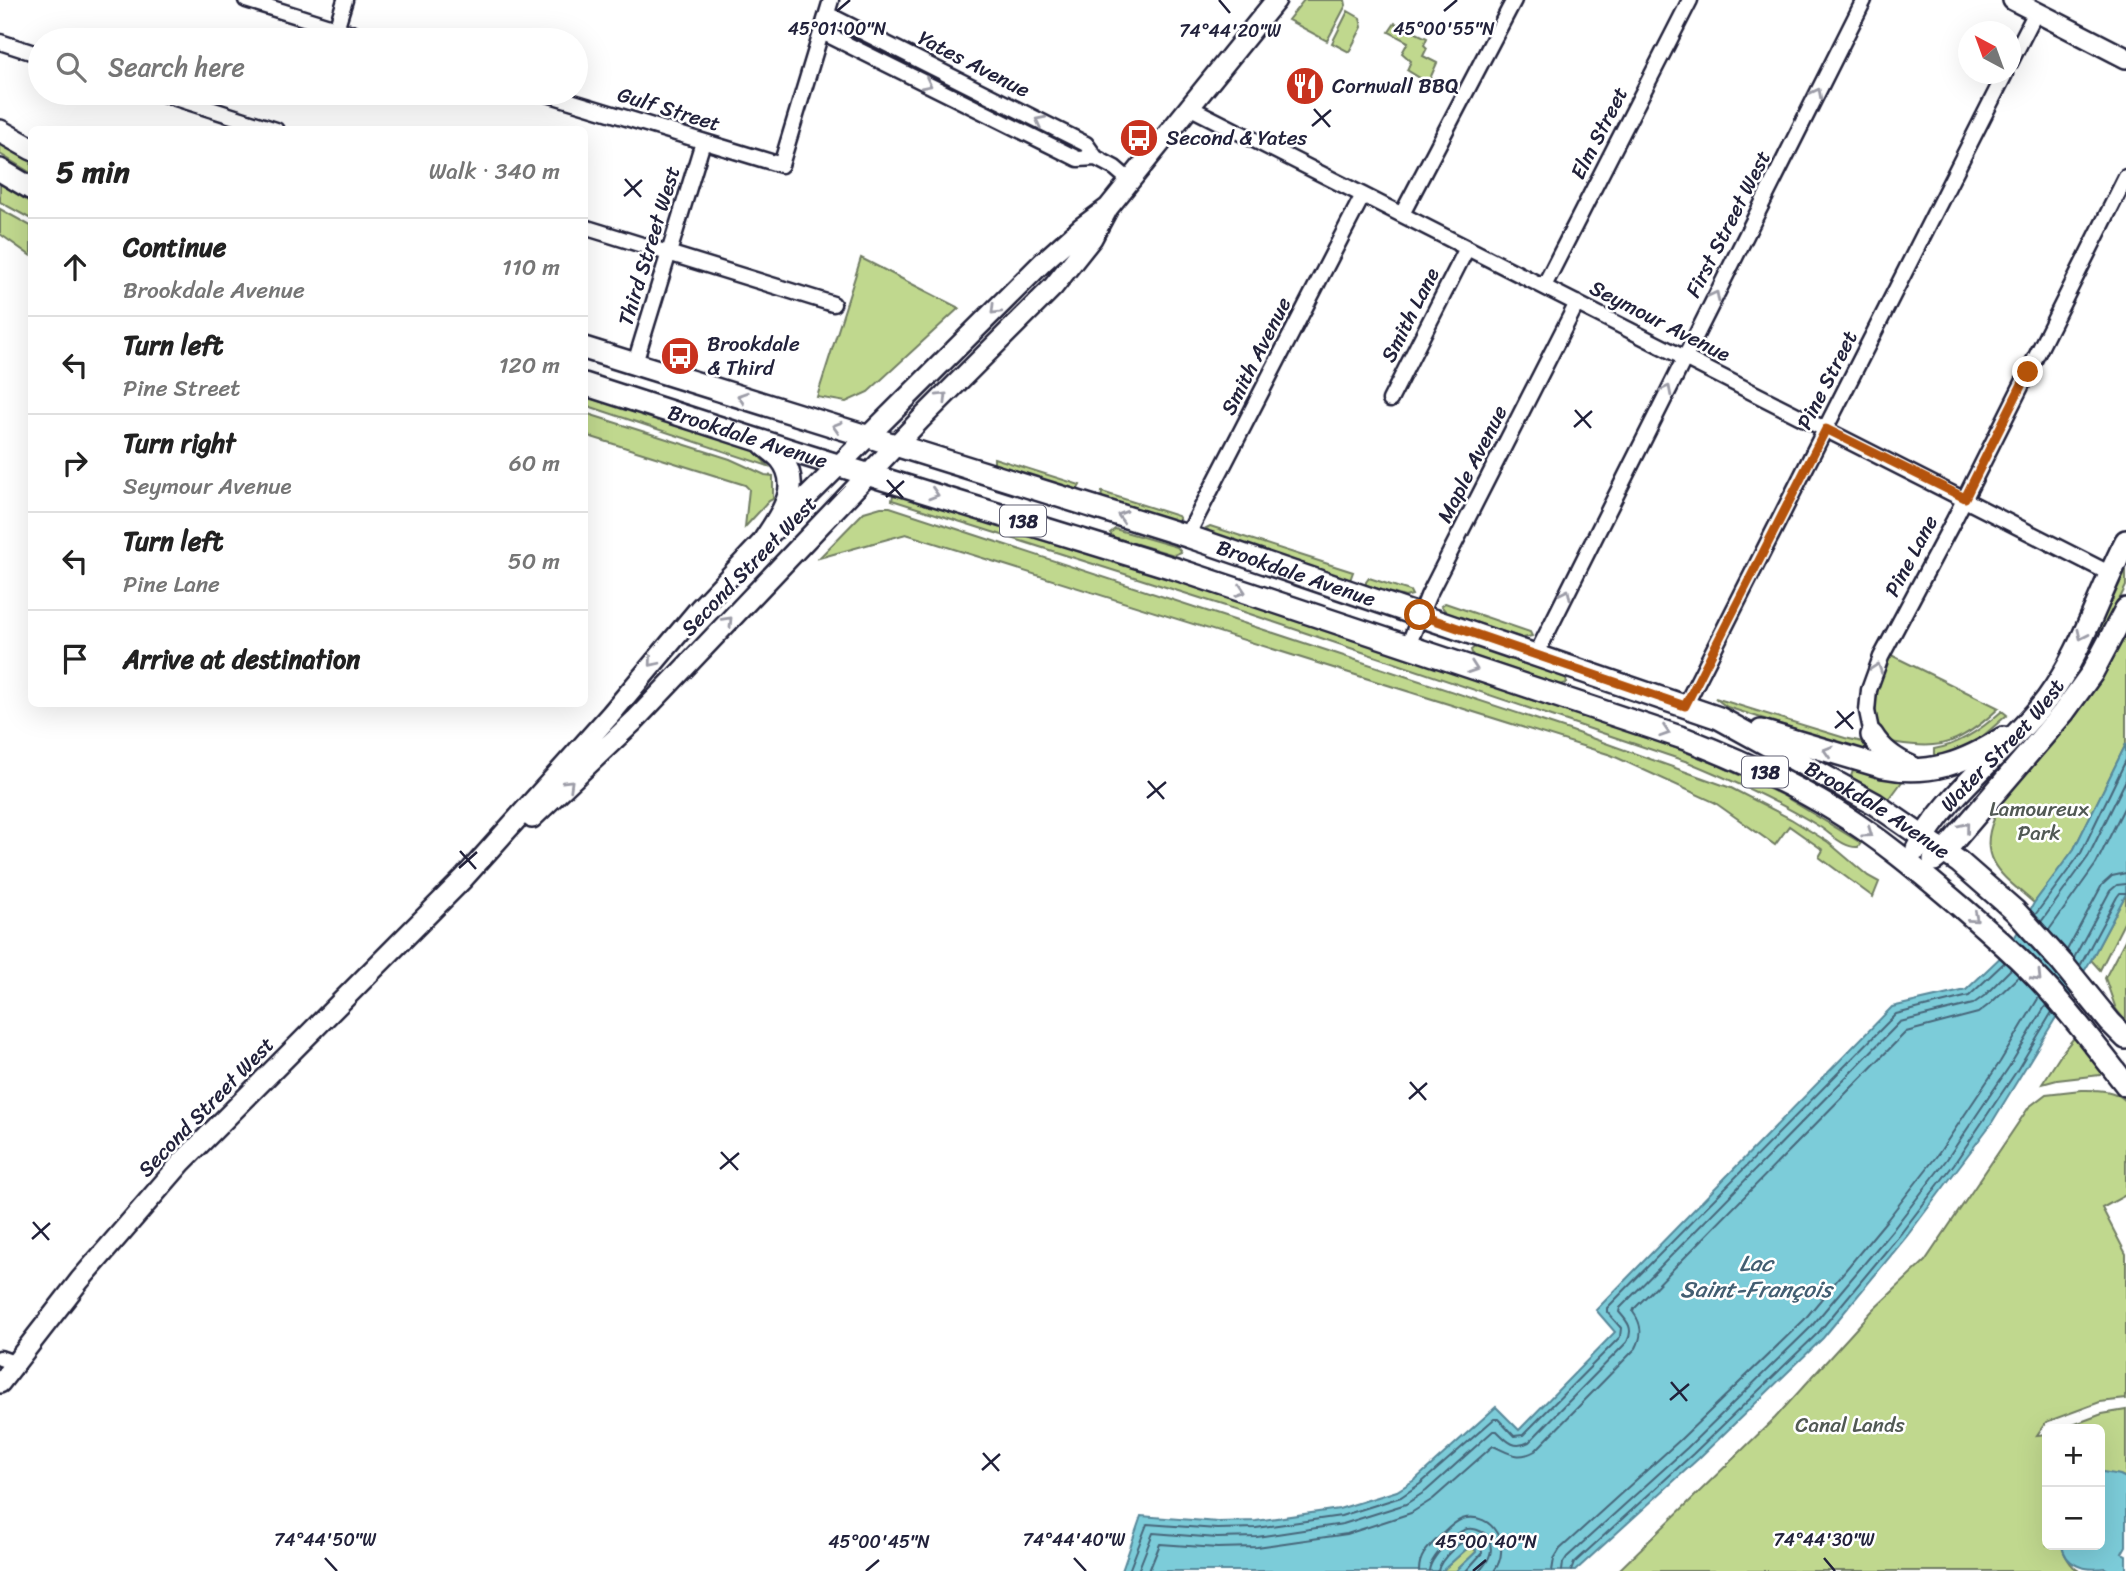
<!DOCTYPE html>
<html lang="en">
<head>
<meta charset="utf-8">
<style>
  body { margin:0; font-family:Sriracha,sans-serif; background:#f2f2f2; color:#222 }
  .controls { position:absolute; right:21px; bottom:21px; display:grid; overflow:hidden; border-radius:10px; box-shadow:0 7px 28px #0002 }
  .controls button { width:63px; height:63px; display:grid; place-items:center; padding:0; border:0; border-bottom:2px solid #e0e0e0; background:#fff; color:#222; font:35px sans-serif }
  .compass { position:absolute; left:1958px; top:21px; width:63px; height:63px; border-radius:50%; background:#fff; box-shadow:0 7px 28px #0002; rotate:319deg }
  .stop { position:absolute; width:21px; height:21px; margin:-16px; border:5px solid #b45309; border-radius:50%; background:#fff }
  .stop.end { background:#b45309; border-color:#fff; box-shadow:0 2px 7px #0008 }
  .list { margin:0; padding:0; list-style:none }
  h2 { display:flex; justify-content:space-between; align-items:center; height:91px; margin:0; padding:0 28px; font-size:30px }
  h2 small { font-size:23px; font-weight:400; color:#767676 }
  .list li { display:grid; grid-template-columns:46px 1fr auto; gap:21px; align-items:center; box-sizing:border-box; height:98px; padding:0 28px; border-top:2px solid #e0e0e0 }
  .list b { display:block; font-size:26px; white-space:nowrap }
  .list p { margin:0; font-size:23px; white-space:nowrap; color:#767676 }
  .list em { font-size:23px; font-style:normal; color:#767676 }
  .icon { flex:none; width:38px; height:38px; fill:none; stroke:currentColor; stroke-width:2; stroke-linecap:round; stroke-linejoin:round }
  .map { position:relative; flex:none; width:2126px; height:1571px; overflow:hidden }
  .search { position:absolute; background:#fff; box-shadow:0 7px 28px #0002; left:28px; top:28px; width:560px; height:77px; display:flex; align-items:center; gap:18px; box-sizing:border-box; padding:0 24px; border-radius:38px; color:#767676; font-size:26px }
  .panel { position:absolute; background:#fff; box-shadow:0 7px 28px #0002; left:28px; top:126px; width:560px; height:581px; border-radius:10px }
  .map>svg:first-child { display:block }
</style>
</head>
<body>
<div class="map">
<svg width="2126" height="1571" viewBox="0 0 2126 1571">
  <rect width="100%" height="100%" fill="#fff"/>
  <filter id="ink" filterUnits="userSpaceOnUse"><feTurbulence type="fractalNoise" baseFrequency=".0143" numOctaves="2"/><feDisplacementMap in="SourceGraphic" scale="14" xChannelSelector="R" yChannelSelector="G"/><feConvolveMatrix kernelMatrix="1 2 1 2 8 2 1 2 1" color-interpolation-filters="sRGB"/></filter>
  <g filter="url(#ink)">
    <path fill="#c0d88e" stroke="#717d64" stroke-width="2" d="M1304 0H1345L1346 5 1327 41 1288 20Z
      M1348 11 1360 18 1362 27 1349 52 1332 43Z
      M1395 23 1427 38 1424 45 1427 48 1423 56 1437 63 1428 83 1407 70 1411 61 1402 53 1408 42 1389 32Z
      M0 144 31 162V173L0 154Z
      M0 181 31 199V219L0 202Z
      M0 209 31 226V256L0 234Z
      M861 258 959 308 868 392 846 402 817 397Z
      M585 395 742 444 753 449 768 466 585 405Z
      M585 413 730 459 765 475 773 476V499L769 501 745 527 749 489 745 485 585 435Z
      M994 458 1080 485 1076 492 994 466Z
      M1102 492 1178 516 1180 519 1172 522 1101 500Z
      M893 495 907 496 1239 600 1663 743 1718 765 1782 795 1861 843 1858 847C1844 848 1831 834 1820 827 1778 801 1734 781 1688 762L1241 611 892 500Z
      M881 507H890L1569 730 1731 788 1791 819 1828 842 1868 876 1879 882 1873 897 1819 857 1823 850 1789 826 1775 845 1714 802 1611 755 906 534 819 558 864 512Z
      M1210 526 1353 572 1350 580 1212 534 1206 528Z
      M1115 529 1177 547 1181 552 1174 555 1113 537 1110 533Z
      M2126 570V586L2092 654 2070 689 2068 688 2088 652Z
      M1369 578 1410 591 1412 595 1405 597 1366 585V582Z
      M1445 603 1530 632 1532 636 1523 638 1447 613 1441 606Z
      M2126 632V744L2074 849 2034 903C2005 877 1976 862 1994 819L1988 813 2061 732 2090 696Z
      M1476 646 1565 676 1567 683 1560 685 1473 656 1471 650Z
      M1889 654 1999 708C1982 724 1958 744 1933 745 1917 747 1900 743 1884 741 1868 709 1878 687 1889 654Z
      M1715 698 1845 738 1867 743 1874 752 1873 754 1727 707Z
      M2002 711 2007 715 1975 743 1938 759 1934 754V749C1960 745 1983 728 2002 711Z
      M1854 768 1904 779 1887 802 1849 782Z
      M2126 894V919L2100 970 2091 960Z
      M2126 938V1022L2116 1009 2105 978Z
      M2077 1034 2104 1069 2100 1075 2057 1080 2042 1084 2064 1050Z
      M2081 1090C2097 1090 2114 1089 2126 1101V1195L2102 1208 2126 1254V1399L2100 1402 2046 1422 2037 1435 2047 1434V1545H2062C2063 1553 2071 1567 2079 1571H1618L1775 1418 1873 1310 1925 1261 2029 1107 2046 1094Z
      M2126 1410V1478L2120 1475 2100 1473V1429H2062L2102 1414Z
      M1472 1544 1476 1552 1456 1571H1442Z"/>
    <path fill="#7cccd9" stroke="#58889a" stroke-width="2" d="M2126 744V894L2091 960 1991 1124 1907 1236 1823 1338 1698 1459 1575 1571H1456L1476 1552V1548L1472 1544 1442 1571H1122L1141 1516 1218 1522 1256 1521 1339 1509 1397 1491 1416 1479 1496 1407 1519 1430 1615 1332 1596 1310 1892 1007 1966 990 2007 951 2034 903 2074 849Z
      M2103 1472 2120 1475 2126 1478V1546L2122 1553 2126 1555V1571H2110L2105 1568C2085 1571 2065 1566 2062 1545H2100V1473Z"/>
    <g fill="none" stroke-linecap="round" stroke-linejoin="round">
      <path stroke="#46667a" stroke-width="2" d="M2035 915 2081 853 2126 760
        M2041 922 2088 857 2126 780
        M2049 930 2096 864 2126 804
        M2067 950 2102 885 2112 876 2126 873
        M2074 958 2110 891 2117 885 2126 884
        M2080 966 2117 897 2120 893H2126
        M1129 1571 1147 1524 1217 1529 1256 1528 1341 1516 1401 1497 1420 1484 1494 1419H1498L1514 1436 1523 1435 1620 1337 1621 1328 1607 1312V1308L1896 1014 1969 996 2005 962
        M1138 1571 1153 1533 1217 1538 1257 1537 1343 1524 1406 1504 1426 1491 1493 1431H1497C1507 1441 1514 1450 1529 1442L1627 1342C1634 1329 1628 1322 1619 1312L1620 1308 1900 1022 1973 1004 1984 996 2011 969
        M1149 1571 1160 1544 1217 1548 1257 1547 1347 1534 1411 1513 1433 1499 1493 1446C1508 1452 1517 1461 1535 1451L1636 1348C1643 1335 1642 1324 1633 1312L1634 1309 1906 1032 1978 1013 1991 1003 2019 976
        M1419 1571C1419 1556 1427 1549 1437 1539 1445 1532 1452 1523 1462 1519 1494 1510 1512 1548 1494 1571
        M1429 1571C1430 1558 1455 1532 1467 1529 1474 1528 1478 1530 1484 1533 1496 1547 1491 1559 1479 1571
        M1438 1571C1440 1559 1462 1538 1474 1538L1481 1543 1482 1553 1466 1571
        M1552 1571 1554 1559 1560 1549 1680 1440 1804 1320 1887 1220 1939 1153 2000 1062 2039 997
        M1562 1571 1563 1563 1567 1557 1687 1448 1811 1327 1895 1227 1947 1159 2009 1067 2046 1005
        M1571 1571 1574 1563 1693 1454 1818 1333 1902 1232 1954 1164 2016 1072 2052 1012"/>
      <g stroke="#22223b" stroke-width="19">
        <path id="street" d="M246 0 374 40
          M827 14 1086 144 1096 158 1115 168 1130 181
          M336 29 345 0
          M822 32 1078 159 1096 158
          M0 42 40 55
          M2010 63 2036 12
          M160 93 276 130
          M544 93 781 165 831 0
          M1191 108 2109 573
          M1402 214 1514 0
          M584 227 833 304
          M1544 286 1690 0
          M635 363 703 142
          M1390 400 1467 248
          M1187 536 1363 195
          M1408 646 1428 596 1577 303
          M1536 655 1864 0
          M1685 706 2005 74
          M1872 735 1867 711 1869 690 1881 657 1954 520 2126 177
          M0 1358 14 1363"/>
      </g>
      <g stroke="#22223b" stroke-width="24">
        <path id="secondary" d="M2013 0 2126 58
          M532 818 635 720 921 419 1053 287 1092 238 1108 208 1276 0
          M0 1383 80 1280 182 1162 463 879 611 714 699 609 765 539 1043 262 1081 228 1108 208"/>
      </g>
      <g stroke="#22223b" stroke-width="26">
        <g id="primary">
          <path d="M0 131 32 149"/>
          <path d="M0 170 32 189"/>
          <path id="s1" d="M584 348 1187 536 1719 718 1875 804 1959 862 2015 911 2062 963 2110 1022 2126 1038"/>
          <path id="s2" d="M584 384 808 456 1176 569 1686 739C1737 759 1787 781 1834 810 1879 837 1920 872 1960 906 1991 933 2022 960 2049 990 2077 1021 2101 1053 2126 1085"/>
          <path d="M764 444C769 449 776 453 781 459 803 486 781 515 765 539"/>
          <path d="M1761 731 1883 767C1929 776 1964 763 2003 738"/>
          <path d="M1872 735C1881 750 1895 760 1911 767"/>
          <path id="s3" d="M1917 849C1945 794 2009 749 2047 699 2082 652 2099 593 2126 541"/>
          <path d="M1934 860 1944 852 2063 713 2092 673 2126 609"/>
        </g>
      </g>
      <use href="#street" stroke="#fff" stroke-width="14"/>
      <use href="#secondary" stroke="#fff" stroke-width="19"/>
      <use href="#primary" stroke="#fff" stroke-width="21"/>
    </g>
    <defs><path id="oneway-chevron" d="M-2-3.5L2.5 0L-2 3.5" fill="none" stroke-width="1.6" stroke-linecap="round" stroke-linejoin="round" transform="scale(1.75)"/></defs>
    <g stroke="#9c9ca7">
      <use href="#oneway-chevron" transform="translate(927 84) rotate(26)"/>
      <use href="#oneway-chevron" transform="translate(1817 93) rotate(-63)"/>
      <use href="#oneway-chevron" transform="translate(1040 121) rotate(-153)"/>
      <use href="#oneway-chevron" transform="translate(1715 296) rotate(-63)"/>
      <use href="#oneway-chevron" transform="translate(995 310) rotate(135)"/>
      <use href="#oneway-chevron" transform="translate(1667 390) rotate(-63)"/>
      <use href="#oneway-chevron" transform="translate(742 397) rotate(-162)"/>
      <use href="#oneway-chevron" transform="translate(943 397) rotate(-45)"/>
      <use href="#oneway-chevron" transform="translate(837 427) rotate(-163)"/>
      <use href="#oneway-chevron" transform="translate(934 494) rotate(17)"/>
      <use href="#oneway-chevron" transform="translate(1122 516) rotate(-163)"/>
      <use href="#oneway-chevron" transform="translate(1241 591) rotate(18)"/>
      <use href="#oneway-chevron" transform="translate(1566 594) rotate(-64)"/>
      <use href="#oneway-chevron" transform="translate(728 621) rotate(-46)"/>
      <use href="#oneway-chevron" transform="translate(2082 635) rotate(115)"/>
      <use href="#oneway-chevron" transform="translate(653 662) rotate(130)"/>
      <use href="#oneway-chevron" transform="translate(1473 668) rotate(19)"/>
      <use href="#oneway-chevron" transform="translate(1877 668) rotate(-71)"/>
      <use href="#oneway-chevron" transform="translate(1665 732) rotate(18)"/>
      <use href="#oneway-chevron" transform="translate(1828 751) rotate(-163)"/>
      <use href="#oneway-chevron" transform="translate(569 784) rotate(-44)"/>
      <use href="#oneway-chevron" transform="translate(1965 827) rotate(-51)"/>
      <use href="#oneway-chevron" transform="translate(1868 833) rotate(35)"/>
      <use href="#oneway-chevron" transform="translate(1974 918) rotate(41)"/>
      <use href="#oneway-chevron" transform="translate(2037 977) rotate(46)"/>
    </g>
  </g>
  <g fill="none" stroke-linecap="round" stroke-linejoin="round" filter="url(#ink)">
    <path stroke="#b45309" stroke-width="9" d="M1420 615 1685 706 1826 429 1965 498 2028 372"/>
  </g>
  <path fill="none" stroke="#22223b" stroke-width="2.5" d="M1219 0 1230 13M837 11 850 0M1444 11 1457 0M1314 109 1330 127M1312 126 1331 110M625 179 641 197M624 196 642 180M1575 410 1591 428M1574 427 1592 411M887 480 903 498M886 497 904 481M1837 711 1853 729M1835 728 1854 712M1148 781 1164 799M1147 798 1166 782M460 851 476 869M459 868 477 852M1410 1082 1426 1100M1409 1099 1427 1083M721 1152 738 1170M720 1169 739 1153M33 1222 49 1240M32 1239 50 1223M1671 1382 1687 1401M1670 1400 1689 1384M983 1453 999 1471M982 1470 1000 1454M325 1558 337 1571M1074 1558 1086 1571M1824 1558 1835 1571M866 1571 879 1560M1473 1571 1486 1560"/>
  <defs>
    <g id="restaurant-disc" transform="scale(2.0125)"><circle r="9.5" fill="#c8321e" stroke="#fff"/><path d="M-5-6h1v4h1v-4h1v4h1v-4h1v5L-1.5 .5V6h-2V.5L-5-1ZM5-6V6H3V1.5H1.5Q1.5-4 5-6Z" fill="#fff"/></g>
    <g id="bus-disc" transform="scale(2.0125)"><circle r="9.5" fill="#c8321e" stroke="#fff"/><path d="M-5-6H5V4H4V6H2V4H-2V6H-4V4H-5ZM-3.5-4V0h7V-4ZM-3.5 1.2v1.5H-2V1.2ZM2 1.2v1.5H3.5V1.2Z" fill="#fff"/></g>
  </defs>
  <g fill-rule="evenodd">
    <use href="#restaurant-disc" x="1305" y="86"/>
    <use href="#bus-disc" x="1139" y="138"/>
    <use href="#bus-disc" x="680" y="356"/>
  </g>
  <g text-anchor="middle" stroke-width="5" stroke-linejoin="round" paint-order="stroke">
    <g fill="#fff" stroke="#646476" stroke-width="2">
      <rect x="1000" y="505.5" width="46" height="31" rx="5"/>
      <rect x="1742" y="756.5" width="46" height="31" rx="5"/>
    </g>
    <g font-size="19" font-weight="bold" fill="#22223b">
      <text x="1023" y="528">138</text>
      <text x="1765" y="779">138</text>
    </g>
    <g font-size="21" fill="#22223b" stroke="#fff">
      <text transform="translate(974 64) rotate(27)" y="7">Yates Avenue</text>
      <text transform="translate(669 109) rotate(17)" y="7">Gulf Street</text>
      <text transform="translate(1599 133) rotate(-63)" y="7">Elm Street</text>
      <text transform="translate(1728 224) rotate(-63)" y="7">First Street West</text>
      <text transform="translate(649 246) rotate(-73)" y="7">Third Street West</text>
      <text transform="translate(1410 315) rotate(-63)" y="7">Smith Lane</text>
      <text transform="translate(1660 321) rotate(27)" y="7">Seymour Avenue</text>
      <text transform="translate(1256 356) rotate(-63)" y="7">Smith Avenue</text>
      <text transform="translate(1827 380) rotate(-63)" y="7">Pine Street</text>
      <text dy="7" stroke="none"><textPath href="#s2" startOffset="172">Brookdale Avenue</textPath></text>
      <text transform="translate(1472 464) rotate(-63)" y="7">Maple Avenue</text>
      <text transform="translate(1911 556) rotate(-62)" y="7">Pine Lane</text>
      <text transform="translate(749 566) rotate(-46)" y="7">Second Street West</text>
      <text dy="7" stroke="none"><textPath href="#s1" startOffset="747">Brookdale Avenue</textPath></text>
      <text dy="7" stroke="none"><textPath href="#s3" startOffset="135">Water Street West</textPath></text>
      <text dy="7" stroke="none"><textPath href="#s1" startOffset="1377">Brookdale Avenue</textPath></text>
      <text transform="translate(206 1107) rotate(-46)" y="7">Second Street West</text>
    </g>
    <g font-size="21" fill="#22223b" stroke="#fff" text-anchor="start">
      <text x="1332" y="93">Cornwall BBQ</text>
      <text x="1166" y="145">Second &amp; Yates</text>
      <text x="707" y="351">Brookdale<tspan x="707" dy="24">&amp; Third</tspan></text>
    </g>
    <g font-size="21" fill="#515954" stroke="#fff">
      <text x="2039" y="816">Lamoureux<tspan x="2039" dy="24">Park</tspan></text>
      <text x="1850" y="1432">Canal Lands</text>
    </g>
    <g font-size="23" font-style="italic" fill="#425e72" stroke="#fff">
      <text x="1756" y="1271">Lac<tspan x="1756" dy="26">Saint-François</tspan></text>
    </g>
  </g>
  <g font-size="18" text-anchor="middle" fill="#22223b" stroke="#fff" stroke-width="5" stroke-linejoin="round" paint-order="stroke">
    <text x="837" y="35">45°01'00"N</text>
    <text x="1444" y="35">45°00'55"N</text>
    <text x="1230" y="37">74°44'20"W</text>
    <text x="325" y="1546">74°44'50"W</text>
    <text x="1074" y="1546">74°44'40"W</text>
    <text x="1824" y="1546">74°44'30"W</text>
    <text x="879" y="1548">45°00'45"N</text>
    <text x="1486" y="1548">45°00'40"N</text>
  </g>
</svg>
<div class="controls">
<button>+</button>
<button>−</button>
</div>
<svg class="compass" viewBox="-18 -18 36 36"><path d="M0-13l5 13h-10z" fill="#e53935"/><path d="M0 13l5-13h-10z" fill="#767676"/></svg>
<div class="stop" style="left:1420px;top:615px"></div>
<div class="stop end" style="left:2028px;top:372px"></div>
<div class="search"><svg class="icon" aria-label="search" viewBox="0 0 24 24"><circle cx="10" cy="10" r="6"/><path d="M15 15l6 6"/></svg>Search here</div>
<section class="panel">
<h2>5 min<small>Walk · 340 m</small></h2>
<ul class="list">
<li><svg class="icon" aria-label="ahead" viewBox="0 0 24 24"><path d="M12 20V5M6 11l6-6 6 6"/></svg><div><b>Continue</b><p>Brookdale Avenue</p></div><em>110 m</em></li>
<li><svg class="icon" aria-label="left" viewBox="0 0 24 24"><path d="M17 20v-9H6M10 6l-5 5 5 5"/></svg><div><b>Turn left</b><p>Pine Street</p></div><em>120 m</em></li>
<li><svg class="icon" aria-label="right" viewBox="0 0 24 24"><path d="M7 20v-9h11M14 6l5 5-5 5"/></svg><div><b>Turn right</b><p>Seymour Avenue</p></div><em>60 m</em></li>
<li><svg class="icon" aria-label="left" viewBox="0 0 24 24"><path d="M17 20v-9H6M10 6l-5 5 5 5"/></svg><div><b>Turn left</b><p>Pine Lane</p></div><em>50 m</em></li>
<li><svg class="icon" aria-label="arrive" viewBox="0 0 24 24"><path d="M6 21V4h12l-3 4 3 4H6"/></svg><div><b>Arrive at destination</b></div></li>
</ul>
</section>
</div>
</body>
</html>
